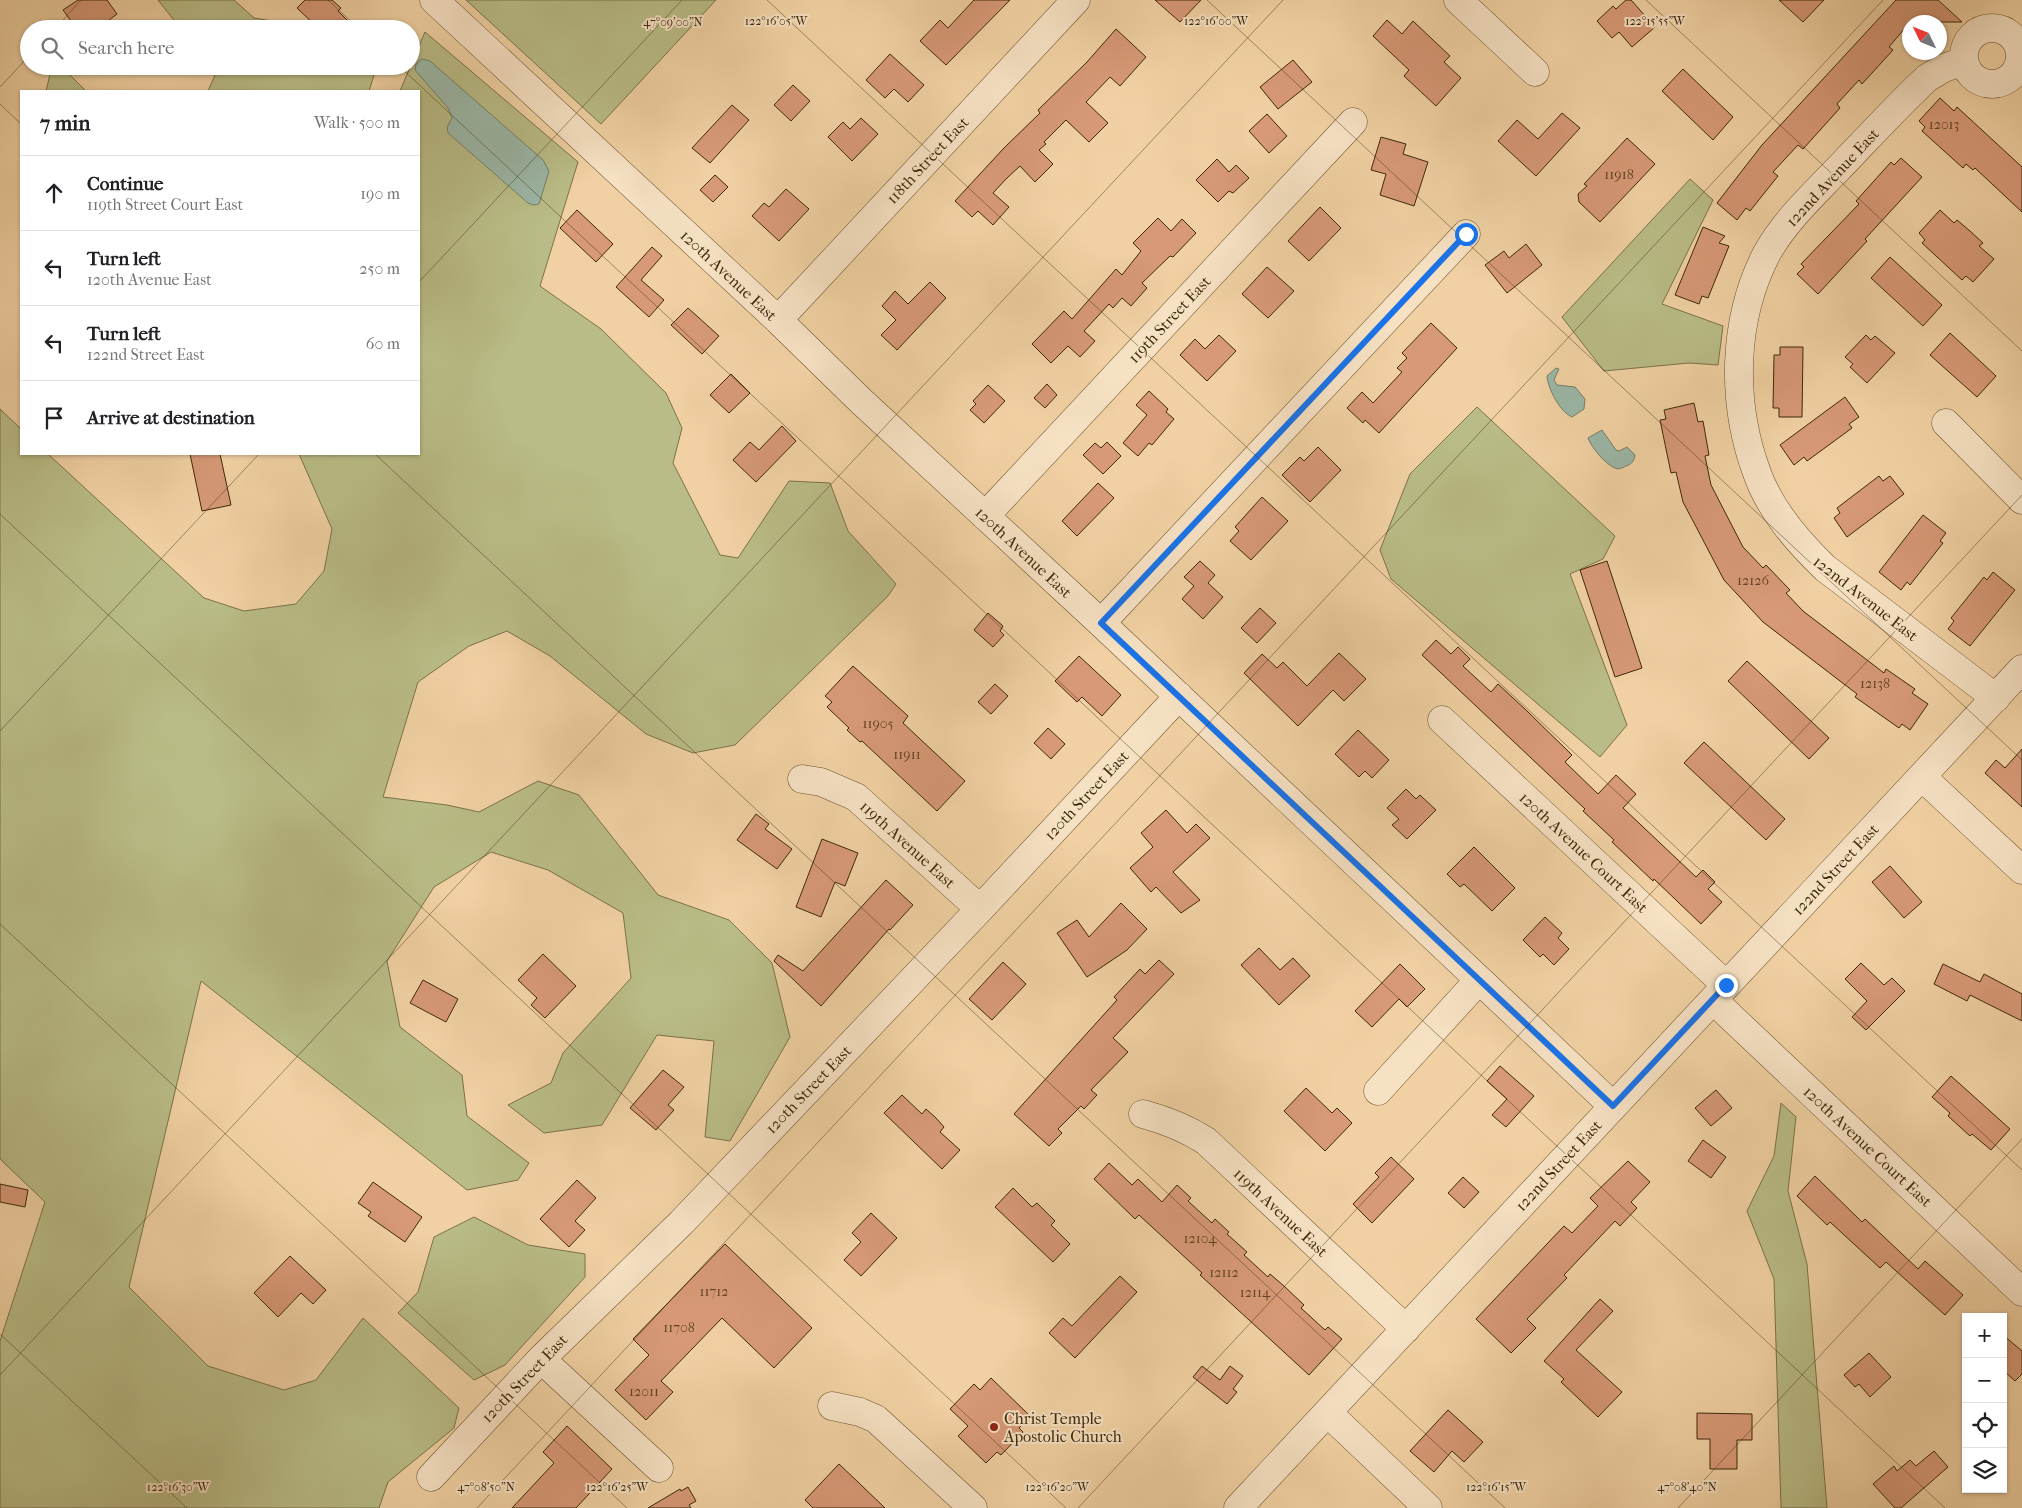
<!DOCTYPE html>
<html lang="en">
<head>
<meta charset="utf-8">
<style>
  body { margin:0; font-family:"IM FELL French Canon",serif; background:#f6f6f6; color:#202124 }
  .controls { position:absolute; right:15px; bottom:15px; display:grid; overflow:hidden; border-radius:0px; box-shadow:0 1px 4px #0004 }
  .controls button { width:45px; height:45px; display:grid; place-items:center; padding:0; border:0; border-bottom:1px solid #e0e0e0; background:#fff; color:#202124; font:25px sans-serif }
  .compass { position:absolute; left:1902px; top:15px; width:45px; height:45px; border-radius:50%; background:#fff; box-shadow:0 1px 4px #0004; rotate:313deg }
  .stop { position:absolute; width:15px; height:15px; margin:-11px; border:4px solid #1a73e8; border-radius:50%; background:#fff }
  .stop.end { background:#1a73e8; border-color:#fff; box-shadow:0 1px 5px #0008 }
  .list { margin:0; padding:0; list-style:none }
  h2 { display:flex; justify-content:space-between; align-items:center; height:65px; margin:0; padding:0 20px; font-size:21px }
  h2 small { font-size:16px; font-weight:400; color:#757577 }
  .list li { display:grid; grid-template-columns:32px 1fr auto; gap:15px; align-items:center; box-sizing:border-box; height:75px; padding:0 20px; border-top:1px solid #e0e0e0 }
  .list b { display:block; font-size:19px; white-space:nowrap }
  .list p { margin:0; font-size:16px; white-space:nowrap; color:#757577 }
  .list em { font-size:16px; font-style:normal; color:#757577 }
  .icon { flex:none; width:28px; height:28px; fill:none; stroke:currentColor; stroke-width:2; stroke-linecap:round; stroke-linejoin:round }
  .map { position:relative; flex:none; width:2022px; height:1508px; overflow:hidden }
  .search { position:absolute; background:#fff; box-shadow:0 1px 4px #0004; left:20px; top:20px; width:400px; height:55px; display:flex; align-items:center; gap:12px; box-sizing:border-box; padding:0 18px; border-radius:28px; color:#757577; font-size:19px }
  .panel { position:absolute; background:#fff; box-shadow:0 1px 4px #0004; left:20px; top:90px; width:400px; height:365px; border-radius:0px }
  .map>svg:first-child { display:block }
</style>
</head>
<body>
<div class="map">
<svg width="2022" height="1508" viewBox="0 0 2022 1508">
  <rect width="100%" height="100%" fill="#f1d1a3"/>
  <filter id="stains"><feTurbulence type="fractalNoise" baseFrequency=".004" numOctaves="4"/><feColorMatrix values="0 0 0 0 .2 0 0 0 0 .09 0 0 0 0 .02 0 0 0 .5 -.17"/></filter>
  <radialGradient id="worn" r=".72"><stop offset=".6" stop-color="#630" stop-opacity="0"/><stop offset="1" stop-color="#630" stop-opacity=".3"/></radialGradient>
  <path fill="#b9bc86" stroke="#7b7248" d="M158 0H234L254 18 297 25 302 29H181Z
    M466 0H716L601 124Z
    M425 32 578 162 540 286 601 329 666 393 682 428 673 463 720 555 738 558 789 481 830 483 848 531 896 584 888 596 735 745 693 753 646 734 550 656 507 631 469 646 418 682 383 797 447 805 479 812 538 781 579 795 658 895 729 920 772 963 790 1037 730 1141 705 1137 714 1041 657 1035 602 1125 544 1133 508 1105 551 1083 563 1053 631 978 623 913 548 870 491 852 434 887 387 961 400 1027 462 1075 467 1116 529 1163 518 1180 467 1190 201 981 129 1287 208 1366 284 1390 316 1380 363 1318 459 1408 454 1428 388 1482 379 1508H0V1341L45 1202 0 1159V409L21 429V454H48L204 598 244 611 296 604 324 571 332 529 299 454H419V91H400Z
    M52 66H61L86 91H46Z
    M210 66H377L369 91H208L216 73Z
    M1690 179 1713 200 1662 304 1723 326 1718 365 1689 363 1604 371 1562 317Z
    M1477 407 1615 536 1603 559 1570 574 1627 725 1600 757 1391 579 1380 550 1410 474Z
    M1781 1103 1796 1117 1788 1191 1807 1264 1827 1508H1781L1774 1279 1747 1211 1774 1156Z
    M474 1217 528 1245 585 1254V1277L505 1365 474 1380 398 1313 418 1292 434 1237Z"/>
  <path fill="#9bb7a7" stroke="#757e68" d="M422 59 430 61 543 160 549 171 539 204 533 205 528 203 448 133 447 127 452 118 448 108 415 70 416 64Z
    M1556 368 1559 369 1554 380 1557 385 1575 387 1585 399 1584 409 1572 417C1560 412 1548 389 1547 376Z
    M1602 430 1616 450 1619 451 1627 447 1635 455C1634 461 1632 464 1626 466 1622 468 1619 470 1615 468 1605 464 1592 448 1588 438Z"/>
  <path fill="#d79976" stroke="#3d280a" d="M78 0H107L117 14 97 29H77L63 10Z
    M305 0H332L341 8 338 11 356 29H319L297 8Z
    M974 0H1010L946 65 920 41 940 20 948 28Z
    M1155 0H1201L1180 22Z
    M1626 0H1631L1655 27 1632 47 1619 32 1612 38 1597 21 1613 6 1616 9Z
    M1779 0H1824L1803 22Z
    M1896 0H1938L1962 22H1910L1889 47 1893 50 1862 84 1859 80 1837 104 1840 108 1803 149 1798 145 1773 172 1778 176 1750 211 1746 208 1737 220 1717 203 1762 145Z
    M1387 20 1402 34 1413 21 1450 56 1444 62 1461 78 1436 106 1404 76 1409 70 1373 36Z
    M1116 29 1146 57 1120 86 1110 77 1086 102 1108 123 1089 142 1066 120 1044 142 1046 144 1039 150 1053 164 1035 182 1020 166 1007 178 993 193 1009 207 993 225 978 211 972 217 955 201 1004 148 1040 113 1038 110 1087 62Z
    M890 54 924 85 908 102 894 89 885 98 866 80Z
    M1293 60 1312 82 1278 109 1260 87Z
    M1683 69 1733 117 1713 140 1662 91Z
    M793 85 810 101 791 121 774 105Z
    M1940 98 1954 111 1957 107 2022 167V212L1975 168 1973 170 1966 164 1963 168 1922 131 1925 127 1919 121Z
    M732 105 749 120 710 163 692 148Z
    M1562 113 1580 128 1536 176 1498 141 1517 120 1538 139Z
    M1267 114 1287 136 1269 153 1249 131Z
    M861 118 878 134 852 161 828 137 843 122 850 129Z
    M1381 137 1406 144 1403 154 1428 162 1414 206 1380 195 1386 174 1371 170Z
    M1627 138 1655 164 1600 222 1579 202 1578 194 1587 186 1584 184Z
    M1901 158 1922 177 1865 239 1867 241 1818 294 1797 274 1804 267 1801 264 1859 204 1856 201 1891 162 1894 165Z
    M1217 159 1229 172 1236 165 1249 178 1233 193 1229 191 1218 202 1196 180Z
    M715 175 728 187 713 202 700 190Z
    M786 189 809 209 779 241 752 216 764 203 769 207Z
    M1320 207 1341 228 1309 261 1288 241Z
    M577 210 613 244 596 262 560 228Z
    M1940 210 1954 223 1957 220 1970 231 1983 243 1979 246 1994 259 1973 282 1966 276 1962 280 1922 243 1925 240 1919 233Z
    M1158 218 1171 231 1182 219 1196 233 1173 257 1170 256 1142 283 1147 288 1131 306 1122 298 1113 308 1109 304 1084 331 1095 341 1080 357 1068 346 1051 363 1032 344 1064 311 1072 319 1116 269 1122 275 1141 251 1133 243Z
    M1703 227 1725 236 1719 243 1729 246 1708 298 1702 296 1699 304 1675 295Z
    M1526 244 1542 265 1507 293 1485 265 1504 251 1509 258Z
    M652 247 662 256 641 280 664 300 649 317 616 287Z
    M1890 257 1942 305 1923 326 1871 278Z
    M1267 267 1294 291 1268 318 1242 294Z
    M930 282 946 298 897 350 881 335 896 320 882 306 895 291 908 304Z
    M688 308 719 336 702 354 671 325Z
    M1431 323 1457 348 1379 433 1365 420 1363 423 1347 408 1362 392 1373 403 1402 372 1397 368 1407 358 1402 353Z
    M1950 333 1996 376 1977 397 1930 355Z
    M1219 335 1236 351 1207 381 1180 355 1195 339 1205 349Z
    M1866 335 1871 340 1875 336 1895 353 1867 383 1850 367 1853 364 1845 357Z
    M1780 347H1803L1802 417H1779V408H1773L1774 355H1780Z
    M731 374 750 393 729 413 710 395Z
    M1047 384 1057 395 1045 408 1034 398Z
    M988 385 1005 401 984 423 970 410 976 404 973 401Z
    M1149 391 1168 409 1166 412 1174 419 1152 445 1149 443 1138 456 1123 443 1147 415 1136 405Z
    M1845 397 1859 417 1849 424 1852 428 1807 461 1804 457 1794 465 1780 445Z
    M1694 403 1698 422 1703 421 1709 455 1705 456 1711 485 1743 547 1763 568 1766 565 1790 590 1786 593 1803 611 1884 673 1886 669 1915 689 1912 693 1928 704 1910 730 1902 724 1899 728 1855 697 1857 694 1763 622 1724 580 1683 502 1676 472 1671 473 1660 420 1666 419 1664 410Z
    M782 426 796 441 756 482 733 460 750 442 759 450Z
    M1107 442 1121 456 1103 474 1083 455 1095 443 1101 448Z
    M1318 447 1341 470 1310 502 1282 475 1300 457 1304 461Z
    M190 454H220L231 505 202 511Z
    M1879 476 1883 481 1890 476 1904 494 1847 537 1834 518 1840 513 1837 508Z
    M1098 483 1114 498 1077 536 1062 521Z
    M1262 497 1288 521 1251 560 1230 541 1239 531 1235 527Z
    M1923 515 1946 533 1940 541 1943 543 1910 585 1907 582 1901 590 1879 572Z
    M1200 561 1215 575 1208 583 1223 597 1203 619 1182 599 1194 586 1184 577Z
    M1607 561 1642 668 1615 677 1580 570Z
    M1993 572 2015 590 1970 646 1948 629 1954 621 1951 618 1984 577 1987 580Z
    M1260 608 1276 623 1257 643 1241 628Z
    M988 613 1003 626 1000 631 1004 635 993 647 974 630Z
    M1436 640 1451 654 1458 647 1470 659 1463 666 1491 692 1498 684 1527 711 1572 755 1565 762 1598 794 1616 775 1636 794 1623 808 1696 877 1703 870 1715 882 1708 889 1722 902 1701 924 1654 879 1653 881 1612 842 1614 840 1583 811 1585 809 1422 655Z
    M1339 653 1366 679 1344 701 1333 690 1298 726 1244 673 1262 654 1277 668 1283 662 1307 686Z
    M1079 656 1121 695 1102 716 1082 697 1077 702 1055 681Z
    M1747 661 1829 738 1809 759 1728 681Z
    M853 666 908 716 903 723 965 781 937 811 862 741 860 742 847 730 849 728 827 707 832 702 825 696Z
    M995 684 1008 696 991 714 978 702Z
    M1048 728 1065 744 1051 759 1034 743Z
    M1358 730 1389 760 1372 778 1365 771 1359 777 1335 754Z
    M1704 742 1785 819 1766 840 1684 763Z
    M2022 749V807L1985 773 1996 760 2005 768Z
    M1406 789 1416 799 1420 795 1436 810 1407 839 1392 825 1399 819 1387 808Z
    M1166 810 1187 833 1196 824 1210 838 1173 872 1200 900 1181 913 1156 887 1151 892 1130 868 1153 847 1141 833Z
    M756 814 769 824 765 829 792 849 777 869 737 840Z
    M822 839 858 853 845 886 835 882 821 917 796 907Z
    M1474 847 1515 888 1492 911 1464 884 1460 887 1447 874Z
    M1890 866 1922 902 1904 918 1872 882Z
    M886 880 913 905 890 930 889 929 821 1006 774 961 778 955 803 971Z
    M1121 903 1147 929 1127 950 1087 977 1057 933 1077 920 1089 937Z
    M1545 917 1562 933 1558 938 1569 949 1554 965 1543 954 1540 957 1523 940Z
    M1259 948 1280 970 1293 958 1310 976 1279 1005 1241 965Z
    M543 954 576 986 545 1018 531 1005 537 998 518 980Z
    M1159 960 1174 974 1113 1038 1128 1052 1091 1090 1097 1095 1084 1109 1081 1106 1058 1129 1062 1133 1049 1146 1014 1114 1117 1000 1114 997 1140 969 1145 974Z
    M1003 962 1026 984 992 1020 969 999Z
    M1861 963 1884 985 1892 978 1905 991 1866 1030 1852 1017 1867 1001 1845 979Z
    M1400 964 1425 989 1407 1007 1399 999 1372 1027 1355 1011Z
    M1943 964 1980 982 1984 974 2022 994V1021L1970 995 1967 1001 1934 984Z
    M423 980 458 999 446 1022 410 1003Z
    M1500 1066 1534 1096 1506 1127 1492 1115 1507 1099 1487 1081Z
    M663 1070 684 1087 668 1105 674 1110 656 1130 630 1108Z
    M1951 1076 2010 1129 1991 1150 1972 1134 1970 1136 1948 1116 1950 1113 1932 1097Z
    M1306 1088 1332 1113 1337 1108 1352 1123 1325 1151 1284 1111Z
    M1716 1090 1732 1108 1711 1126 1695 1108Z
    M902 1095 922 1114 926 1109 936 1118 944 1127 940 1132 960 1150 942 1169 884 1113Z
    M1703 1140 1726 1157 1711 1178 1688 1161Z
    M1391 1157 1414 1179 1372 1223 1353 1204 1379 1177 1375 1173Z
    M1628 1161 1650 1182 1631 1202 1637 1208 1620 1226 1615 1221 1564 1275 1567 1278 1527 1319 1536 1328 1511 1353 1476 1319 1564 1226 1572 1233 1598 1206 1590 1198Z
    M1109 1163 1132 1185 1138 1179 1162 1202 1177 1185 1191 1198 1188 1201 1201 1213 1212 1223 1215 1219 1229 1232 1227 1234 1247 1252 1244 1255 1268 1277 1270 1274 1284 1286 1304 1305 1301 1308 1325 1330 1328 1327 1342 1339 1309 1375 1200 1275 1202 1273 1139 1215 1135 1219 1094 1179Z
    M1815 1176 1862 1222 1865 1219 1918 1269 1925 1261 1963 1295 1945 1315 1886 1262 1880 1268 1830 1222 1827 1225 1797 1196Z
    M1463 1177 1479 1192 1464 1208 1448 1193Z
    M577 1180 596 1198 575 1221 585 1230 569 1247 540 1219Z
    M373 1182 422 1217 405 1242 368 1216 371 1212 358 1203Z
    M0 1184 28 1190 25 1207 0 1202Z
    M1013 1188 1032 1207 1037 1203 1055 1221 1051 1225 1070 1244 1053 1262 995 1207Z
    M871 1213 897 1238 861 1276 844 1260 861 1242 852 1233Z
    M725 1244 812 1328 774 1368 722 1318 661 1381 673 1392 646 1420 615 1390 649 1355 633 1339Z
    M290 1256 326 1290 313 1304 301 1293 278 1317 254 1293Z
    M1120 1276 1137 1292 1075 1358 1049 1333 1063 1318 1072 1326Z
    M1600 1299 1613 1311 1576 1350 1622 1392 1598 1417 1561 1382 1564 1379 1544 1361Z
    M2003 1335 2022 1351V1374L2015 1381 2003 1370Z
    M1869 1353 1891 1377 1870 1397 1859 1384 1855 1387 1844 1375Z
    M1202 1366 1220 1380 1230 1366 1243 1376 1233 1389 1237 1392 1227 1404 1193 1377Z
    M991 1378 1030 1416 1019 1428 1023 1432 1001 1455 997 1452 986 1463 958 1436 968 1426 950 1409 974 1384 980 1390Z
    M1448 1410 1483 1442 1464 1462 1452 1451 1434 1472 1410 1451Z
    M1697 1413 1752 1414V1440H1737V1469H1710V1439H1697Z
    M567 1426 612 1469 576 1508H512L554 1463 543 1452Z
    M1934 1451 1948 1467 1901 1508H1895L1873 1484 1894 1466 1897 1471 1910 1460 1916 1466Z
    M839 1464 859 1483 885 1508H813L805 1500Z
    M688 1487 696 1501 689 1505 691 1508H648L680 1489 681 1491Z"/>
  <g fill="none" stroke-linecap="round" stroke-linejoin="round">
    <g stroke="#6a5230" stroke-width="29">
      <path id="minor" d="M434 0 778 320 861 401 1101 623 1613 1106
        M1458 0 1535 72
        M1964 56a28 28 0 1 1 56 0a28 28 0 1 1-56 0Z
        M1964 61 1944 68 1927 78C1896 107 1867 139 1837 170 1812 196 1785 221 1767 253 1732 320 1731 403 1757 473 1770 510 1797 541 1825 568L1996 698
        M778 320 1076 0
        M1946 423 2022 500
        M985 516 1353 122
        M1101 623 1466 234
        M1442 720 1726 985
        M1922 777 2022 870
        M802 779 821 782 856 797 980 909
        M1713 1000 2022 1292
        M1378 1091 1479 980
        M1143 1114C1165 1120 1186 1128 1206 1141L1406 1329
        M541 1359 659 1468
        M832 1406 860 1412 876 1419 973 1508
        M1328 1413 1428 1508
        M431 1477 541 1359 681 1223 980 909 1179 696
        M1238 1508 2022 669"/>
    </g>
    <use href="#minor" stroke="#f6e1c3" stroke-width="28"/>
  </g>
  <g fill="none" stroke-linecap="round" stroke-linejoin="round">
    <path stroke="#1a73e8" stroke-width="6" d="M1466 234 1101 623 1613 1106 1726 985"/>
  </g>
  <path fill="none" stroke="#3d280a" stroke-width="1" stroke-opacity="0.45" d="M328 0 359 29M767 0 2022 1170M1207 0 2022 760M1646 0 2022 351M55 29 81 0M399 66 1945 1508M0 87 29 56M0 104 21 124M419 282 682 0M375 454 1505 1508M0 514 1066 1508M0 731 259 454M0 924 627 1508M0 1334 187 1508M0 1375 1283 0M477 1508 1883 0M1078 1508 2022 495M1678 1508 2022 1139"/>
  <circle fill="#8f2418" stroke="#f6e1c3" stroke-width="2" cx="994" cy="1427" r="5"/>
  <g text-anchor="middle" stroke-width="4" stroke-linejoin="round" paint-order="stroke">
    <g font-size="14" fill="#644425">
      <text x="1944" y="129">12013</text>
      <text x="1619" y="179">11918</text>
      <text x="1753" y="585">12126</text>
      <text x="1875" y="688">12138</text>
      <text x="878" y="728">11905</text>
      <text x="907" y="759">11911</text>
      <text x="1200" y="1243">12104</text>
      <text x="1224" y="1277">12112</text>
      <text x="714" y="1296">11712</text>
      <text x="1255" y="1297">12114</text>
      <text x="679" y="1332">11708</text>
      <text x="644" y="1396">12011</text>
    </g>
    <g font-size="16" fill="#3d280a" stroke="#f6e1c3">
      <text transform="translate(927 160) rotate(-47)" y="6">118th Street East</text>
      <text transform="translate(1832 177) rotate(-47)" y="6">122nd Avenue East</text>
      <text transform="translate(729 275) rotate(43)" y="6">120th Avenue East</text>
      <text transform="translate(1169 319) rotate(-47)" y="6">119th Street East</text>
      <text transform="translate(1024 552) rotate(43)" y="6">120th Avenue East</text>
      <text transform="translate(1866 598) rotate(38)" y="6">122nd Avenue East</text>
      <text transform="translate(1086 795) rotate(-47)" y="6">120th Street East</text>
      <text transform="translate(908 844) rotate(42)" y="6">119th Avenue East</text>
      <text transform="translate(1584 852) rotate(43)" y="6">120th Avenue Court East</text>
      <text transform="translate(1835 869) rotate(-47)" y="6">122nd Street East</text>
      <text transform="translate(808 1089) rotate(-46)" y="6">120th Street East</text>
      <text transform="translate(1868 1146) rotate(43)" y="6">120th Avenue Court East</text>
      <text transform="translate(1558 1165) rotate(-47)" y="6">122nd Street East</text>
      <text transform="translate(1281 1212) rotate(43)" y="6">119th Avenue East</text>
      <text transform="translate(524 1378) rotate(-46)" y="6">120th Street East</text>
    </g>
    <g font-size="16" fill="#3d280a" stroke="#f6e1c3" text-anchor="start">
      <text x="1004" y="1424">Christ Temple<tspan x="1004" dy="18">Apostolic Church</tspan></text>
    </g>
  </g>
  <g font-size="12" text-anchor="middle" fill="#3d280a" stroke="#f6e1c3" stroke-width="4" stroke-linejoin="round" paint-order="stroke">
    <text x="776" y="25">122°16'05"W</text>
    <text x="1216" y="25">122°16'00"W</text>
    <text x="1655" y="25">122°15'55"W</text>
    <text x="673" y="26">47°09'00"N</text>
    <text x="486" y="1491">47°08'50"N</text>
    <text x="1687" y="1491">47°08'40"N</text>
    <text x="178" y="1491">122°16'30"W</text>
    <text x="617" y="1491">122°16'25"W</text>
    <text x="1057" y="1491">122°16'20"W</text>
    <text x="1496" y="1491">122°16'15"W</text>
  </g>
  <rect width="100%" height="100%" filter="url(#stains)"/>
  <rect width="100%" height="100%" fill="url(#worn)"/>
</svg>
<div class="controls">
<button>+</button>
<button>−</button>
<button><svg class="icon" aria-label="locate" viewBox="0 0 24 24"><circle cx="12" cy="12" r="6"/><path d="M12 2v4M12 18v4M2 12h4M18 12h4"/></svg></button>
<button><svg class="icon" aria-label="layers" viewBox="0 0 24 24"><path d="M12 4l9 5-9 5-9-5zM3 14l9 5 9-5"/></svg></button>
</div>
<svg class="compass" viewBox="-18 -18 36 36"><path d="M0-13l5 13h-10z" fill="#e53935"/><path d="M0 13l5-13h-10z" fill="#757577"/></svg>
<div class="stop" style="left:1466px;top:234px"></div>
<div class="stop end" style="left:1726px;top:985px"></div>
<div class="search"><svg class="icon" aria-label="search" viewBox="0 0 24 24"><circle cx="10" cy="10" r="6"/><path d="M15 15l6 6"/></svg>Search here</div>
<section class="panel">
<h2>7 min<small>Walk · 500 m</small></h2>
<ul class="list">
<li><svg class="icon" aria-label="ahead" viewBox="0 0 24 24"><path d="M12 20V5M6 11l6-6 6 6"/></svg><div><b>Continue</b><p>119th Street Court East</p></div><em>190 m</em></li>
<li><svg class="icon" aria-label="left" viewBox="0 0 24 24"><path d="M17 20v-9H6M10 6l-5 5 5 5"/></svg><div><b>Turn left</b><p>120th Avenue East</p></div><em>250 m</em></li>
<li><svg class="icon" aria-label="left" viewBox="0 0 24 24"><path d="M17 20v-9H6M10 6l-5 5 5 5"/></svg><div><b>Turn left</b><p>122nd Street East</p></div><em>60 m</em></li>
<li><svg class="icon" aria-label="arrive" viewBox="0 0 24 24"><path d="M6 21V4h12l-3 4 3 4H6"/></svg><div><b>Arrive at destination</b></div></li>
</ul>
</section>
</div>
</body>
</html>
